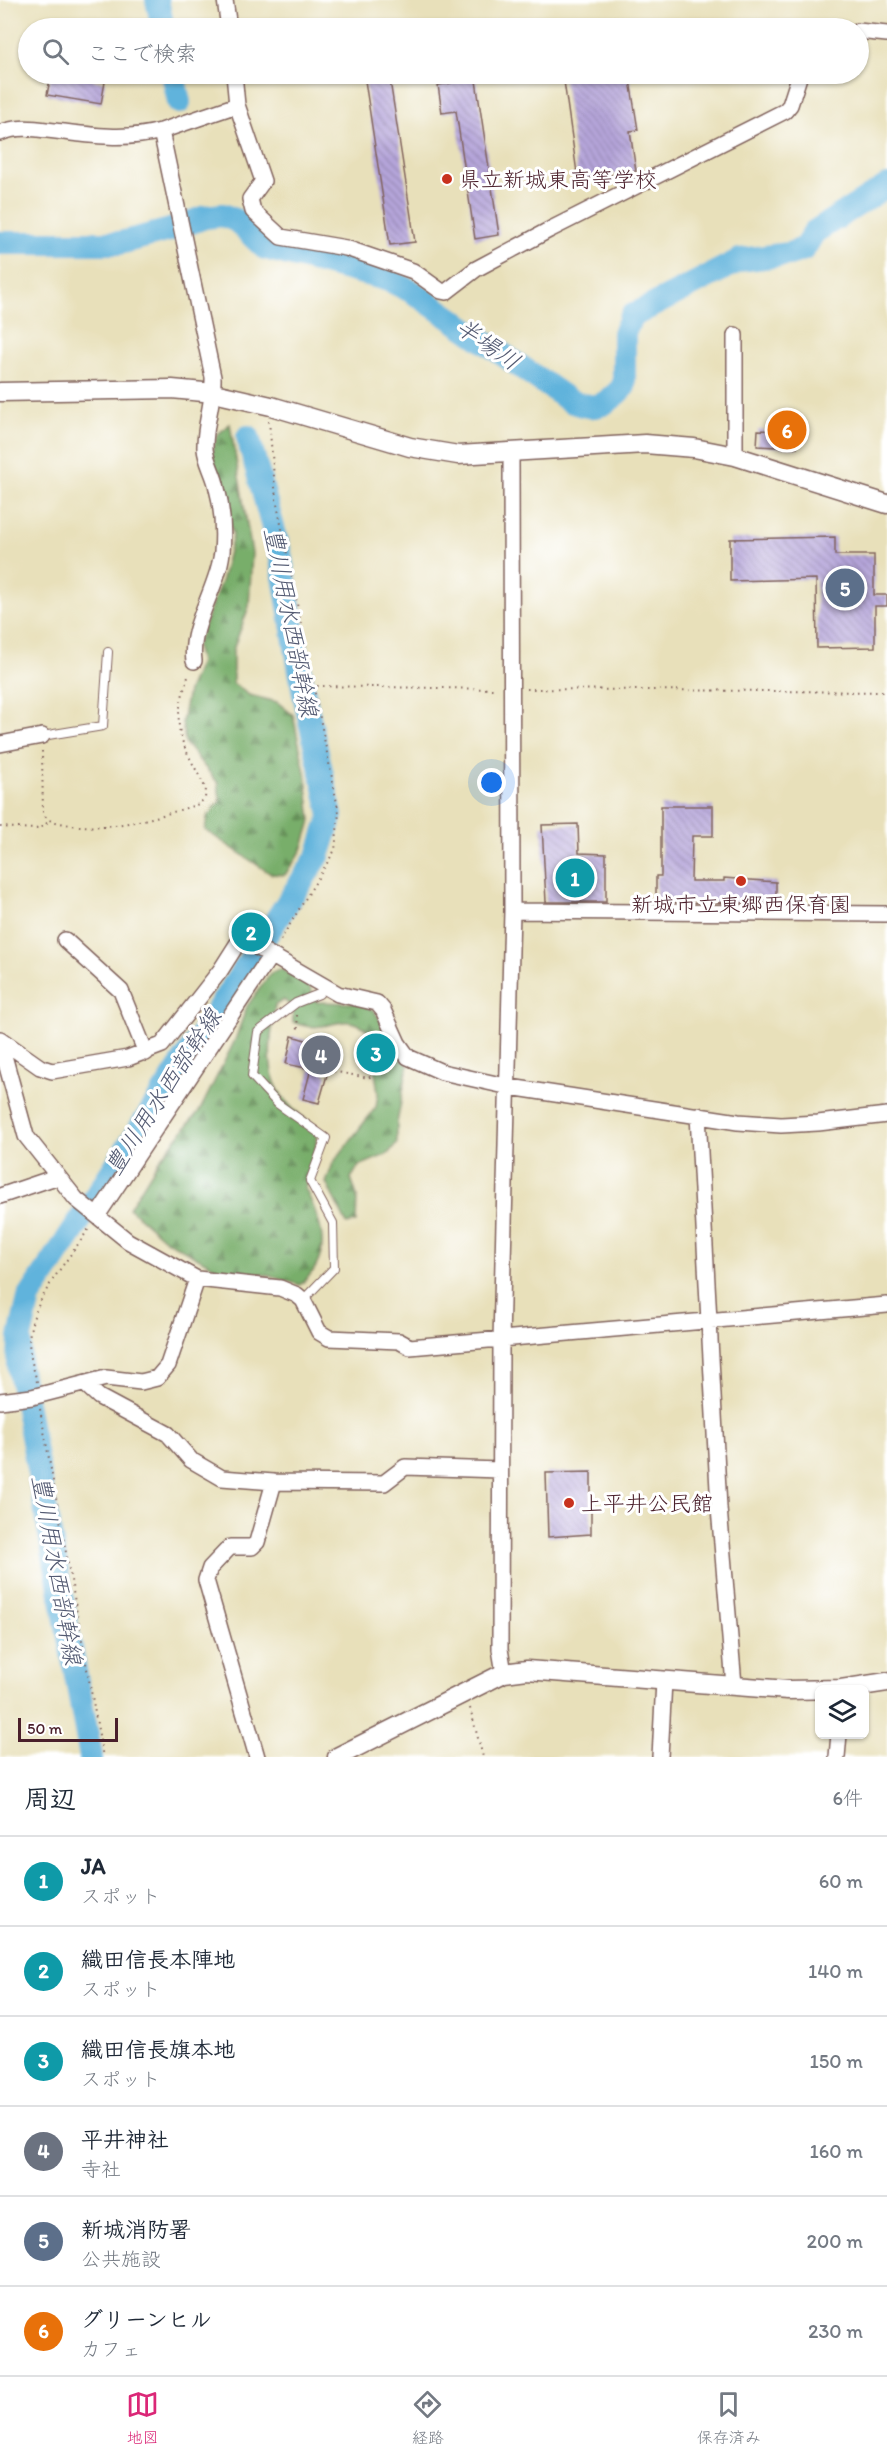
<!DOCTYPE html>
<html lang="ja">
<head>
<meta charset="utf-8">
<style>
  body { margin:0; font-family:Itim,"Klee One",sans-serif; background:#f2f2f3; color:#1f2937 }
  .controls { position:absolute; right:18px; bottom:18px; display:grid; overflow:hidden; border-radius:9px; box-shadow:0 2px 4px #0004 }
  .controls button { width:54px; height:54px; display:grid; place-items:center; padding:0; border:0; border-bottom:2px solid #e0e1e3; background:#fff; color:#1f2937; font:30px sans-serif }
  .scale { position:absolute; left:18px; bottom:15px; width:100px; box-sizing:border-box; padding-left:6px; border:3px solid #4a1f2b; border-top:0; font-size:16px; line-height:21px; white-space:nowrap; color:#4a1f2b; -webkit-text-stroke:4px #fff; paint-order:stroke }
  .you { position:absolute; left:492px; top:783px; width:21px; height:21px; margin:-15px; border:4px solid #fff; border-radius:50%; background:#1a73e8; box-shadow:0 0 0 9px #1a73e833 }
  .badge { display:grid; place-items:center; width:39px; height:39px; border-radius:50%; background:#db2777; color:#fff; font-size:20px; font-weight:700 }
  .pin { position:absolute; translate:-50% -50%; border:3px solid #fff; box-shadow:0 2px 6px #0006 }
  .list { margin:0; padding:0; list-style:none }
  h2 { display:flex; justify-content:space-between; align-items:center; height:78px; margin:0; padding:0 24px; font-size:26px }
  h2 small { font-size:20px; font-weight:400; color:#747a83 }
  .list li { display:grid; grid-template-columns:39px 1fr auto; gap:18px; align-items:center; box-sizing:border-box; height:90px; padding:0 24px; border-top:2px solid #e0e1e3 }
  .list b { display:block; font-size:22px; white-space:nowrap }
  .list p { margin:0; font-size:20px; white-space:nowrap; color:#747a83 }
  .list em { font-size:20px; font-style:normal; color:#747a83 }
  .icon { flex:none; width:33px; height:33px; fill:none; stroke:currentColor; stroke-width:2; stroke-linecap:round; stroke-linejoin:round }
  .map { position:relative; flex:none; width:887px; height:1757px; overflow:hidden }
  .search { position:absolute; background:#fff; box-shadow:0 2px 4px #0004; left:18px; right:18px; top:18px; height:66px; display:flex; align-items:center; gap:15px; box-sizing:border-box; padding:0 21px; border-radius:33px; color:#747a83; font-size:22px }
  .sheet { height:618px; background:#fff }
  nav { display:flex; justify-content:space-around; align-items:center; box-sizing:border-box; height:84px; border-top:2px solid #e0e1e3; background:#fff; font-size:16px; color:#747a83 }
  nav a { display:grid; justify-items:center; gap:3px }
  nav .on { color:#db2777 }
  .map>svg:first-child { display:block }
</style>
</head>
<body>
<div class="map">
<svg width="887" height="1757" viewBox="0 0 887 1757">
  <defs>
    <pattern id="forest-firs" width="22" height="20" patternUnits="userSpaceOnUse" patternTransform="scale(1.5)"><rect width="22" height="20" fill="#78ae6a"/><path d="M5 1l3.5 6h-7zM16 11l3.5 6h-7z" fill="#648d57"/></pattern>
    <pattern id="building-back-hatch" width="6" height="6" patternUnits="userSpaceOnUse" patternTransform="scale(1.5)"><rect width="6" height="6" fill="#b5a5da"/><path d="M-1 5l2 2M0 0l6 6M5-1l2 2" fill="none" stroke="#9586b1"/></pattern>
  </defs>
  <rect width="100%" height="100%" fill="#fff"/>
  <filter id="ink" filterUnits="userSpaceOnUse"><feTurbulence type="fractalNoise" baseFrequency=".0167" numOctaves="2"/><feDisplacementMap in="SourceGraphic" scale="12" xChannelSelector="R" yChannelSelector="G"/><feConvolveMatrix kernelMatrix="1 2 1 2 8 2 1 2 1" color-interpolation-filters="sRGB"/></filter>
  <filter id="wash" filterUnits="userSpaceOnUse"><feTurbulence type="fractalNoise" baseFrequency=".008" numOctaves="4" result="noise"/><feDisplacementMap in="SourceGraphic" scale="24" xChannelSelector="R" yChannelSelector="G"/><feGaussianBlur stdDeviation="1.35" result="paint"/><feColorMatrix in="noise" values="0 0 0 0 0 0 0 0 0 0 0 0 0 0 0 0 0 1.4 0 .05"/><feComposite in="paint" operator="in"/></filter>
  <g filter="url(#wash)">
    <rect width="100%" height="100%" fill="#e8e0ba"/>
    <path fill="url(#forest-firs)" stroke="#61664a" stroke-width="1.5" d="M230 424 252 553 249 606 233 650V683L249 695 277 702 293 715 306 777 311 821 302 850 285 875 271 874 205 830 207 817 220 801 218 783 185 743 182 722 188 691 200 662 196 646 222 579 233 535 212 454 217 435Z
      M281 969 309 986 317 1002 356 1003 374 1010 408 1065 397 1123V1143L388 1154 359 1166 351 1178 357 1196 356 1222 347 1224 326 1183 333 1163 376 1107 378 1093 374 1065 382 1047C346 997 334 1040 293 1022V1008L284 1000 275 1005C267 1063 263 1093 317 1127L316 1145 305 1188C322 1223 335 1256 300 1285L267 1275 218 1269 164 1239 129 1208 159 1160 200 1110 235 1040 247 1006 271 973Z"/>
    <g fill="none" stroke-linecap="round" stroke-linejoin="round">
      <path stroke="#61b3dc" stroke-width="24" d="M157 0 163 28
        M173 74 179 102
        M0 243H120L170 230 205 217 223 215 237 221 265 248 389 280 413 292 570 401C597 411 604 407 624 386V333L632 316 740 260 789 254 804 249 814 232 887 186
        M91 1757 19 1365 20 1337 29 1298 318 856 331 815 304 694 280 553 248 437"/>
    </g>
    <g id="blocks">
      <path fill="url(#building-back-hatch)" d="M51 74H93L92 80 105 82 101 104 47 95Z
        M364 74H389L415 242 390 245Z
        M450 74H475L499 235 475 239 456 111 442 113 438 85 451 83Z
        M563 74H629L638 130 630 131 636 171 578 180Z
        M758 430 798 432 797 448 757 446Z
        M835 537V555H874V595H887V606H875V647L817 648 816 579 730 581V539Z
        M661 806H713V836H692L691 881H724V878L776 882V903L656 902V876H661Z
        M578 824 579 853 606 854V902H546L542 825Z
        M292 1036 329 1047 324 1074 327 1075 319 1103 303 1099 311 1069 286 1064Z
        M591 1472V1534L548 1537 546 1473Z"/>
    </g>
  </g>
  <g filter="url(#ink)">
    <use href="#blocks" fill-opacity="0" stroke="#81635d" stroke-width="1.5"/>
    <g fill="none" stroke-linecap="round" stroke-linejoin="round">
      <g stroke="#81635d" stroke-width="10">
        <path id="service" d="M42 736 103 726 108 652
          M303 1300 334 1268 333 1223 310 1181 326 1138 278 1104 252 1076 258 1032 296 1003 319 994 324 988"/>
      </g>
      <g stroke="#81635d" stroke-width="18">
        <path id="minor" d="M225 0 229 28
          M858 31 887 34
          M234 74 237 105 263 181 250 199 253 211 281 237 346 248 413 271 441 291 446 292 476 269 549 230 785 111 790 105 800 74
          M161 131 237 105
          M0 133C21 124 42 130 64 132 97 136 128 140 161 131L213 377C214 403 204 425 205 449 206 461 213 472 216 484 222 506 224 529 222 552 218 589 189 625 194 661
          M735 335V456
          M0 744 42 736
          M512 911 887 914
          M65 940 121 991 146 1053
          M0 1039 40 1067 52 1071 128 1058 162 1045 220 971 241 938 338 994 377 1003 383 1010 398 1043 408 1057 442 1072 510 1087 738 1122 781 1125 818 1123 887 1115
          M0 1041 26 1136 76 1199 128 1241 197 1279 280 1288 297 1295 303 1300 319 1332 329 1338 399 1341 410 1347 887 1305
          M698 1115 719 1508 734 1685
          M0 1196 56 1177
          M97 1216 271 955
          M86 1385 99 1397 168 1434 191 1460 222 1478 274 1482 384 1483 405 1467 500 1470
          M0 1401 32 1397 106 1378 141 1382 157 1378 168 1365 197 1279
          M504 1673 500 1649 501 1340 512 911 511 451
          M257 1757 206 1580 210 1568 230 1547H252L257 1542 274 1482
          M660 1757 664 1681
          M837 1757 839 1734"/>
      </g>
      <g stroke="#81635d" stroke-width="21">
        <path id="tertiary" d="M0 392 172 389 214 393 271 406 410 447 458 455 645 444 694 448 735 456 887 504
          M337 1757 504 1673 527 1670 788 1690 841 1689 887 1682"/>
      </g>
      <path stroke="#81635d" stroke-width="2" stroke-dasharray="1.5 4.5" stroke-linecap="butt" d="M269 421 276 499 339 813 335 850 278 944
        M317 686 497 689
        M527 689 887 692
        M42 751 43 814 49 820C99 836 151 819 199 804L205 798 206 789C180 737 169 733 189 674
        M0 827 36 829 45 826 48 821
        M297 1015 298 1030
        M322 1069 368 1078 395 1064
        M37 1382C33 1366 27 1349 30 1332 36 1294 69 1260 89 1228
        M40 1409 103 1757
        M470 1708 483 1757"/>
      <use href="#service" stroke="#fff" stroke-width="8"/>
      <use href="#minor" stroke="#fff" stroke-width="15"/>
      <use href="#tertiary" stroke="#fff" stroke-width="18"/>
    </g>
  </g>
  <g fill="#c8321e" stroke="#fff" stroke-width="2">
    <circle cx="447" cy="179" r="6"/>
    <circle cx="741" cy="881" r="6"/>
    <circle cx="569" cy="1503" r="6"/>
  </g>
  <g text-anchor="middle" stroke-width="6" stroke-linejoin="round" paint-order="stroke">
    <g font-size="22" fill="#4a1f2b" stroke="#fff" text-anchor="start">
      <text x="459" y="187">県立新城東高等学校</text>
      <text x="741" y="912" text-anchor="middle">新城市立東郷西保育園</text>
      <text x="581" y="1511">上平井公民館</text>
    </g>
    <g font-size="24" font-style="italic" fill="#535a72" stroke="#fff">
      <text transform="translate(488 344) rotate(35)" y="8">半場川</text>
      <text transform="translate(291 622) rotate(79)" y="8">豊川用水西部幹線</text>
      <text transform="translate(163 1092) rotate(-57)" y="8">豊川用水西部幹線</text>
      <text transform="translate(57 1570) rotate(80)" y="8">豊川用水西部幹線</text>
    </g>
  </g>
</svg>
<div class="controls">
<button><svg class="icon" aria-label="layers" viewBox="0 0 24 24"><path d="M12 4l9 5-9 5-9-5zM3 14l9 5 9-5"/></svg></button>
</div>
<div class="scale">50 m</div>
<div class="you"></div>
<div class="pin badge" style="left:575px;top:878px;background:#0f9aa8">1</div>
<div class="pin badge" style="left:251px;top:932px;background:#0f9aa8">2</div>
<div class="pin badge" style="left:376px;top:1053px;background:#0f9aa8">3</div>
<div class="pin badge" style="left:321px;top:1055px;background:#6b7280">4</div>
<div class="pin badge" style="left:845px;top:588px;background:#5c6f8a">5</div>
<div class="pin badge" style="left:787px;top:430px;background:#e8710a">6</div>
<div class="search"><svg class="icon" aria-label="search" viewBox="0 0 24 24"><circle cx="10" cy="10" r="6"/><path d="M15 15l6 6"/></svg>ここで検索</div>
</div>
<section class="sheet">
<h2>周辺<small>6件</small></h2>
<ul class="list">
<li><span class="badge" style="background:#0f9aa8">1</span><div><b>JA</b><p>スポット</p></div><em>60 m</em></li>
<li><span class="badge" style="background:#0f9aa8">2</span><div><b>織田信長本陣地</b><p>スポット</p></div><em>140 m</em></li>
<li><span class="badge" style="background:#0f9aa8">3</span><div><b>織田信長旗本地</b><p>スポット</p></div><em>150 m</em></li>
<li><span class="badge" style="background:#6b7280">4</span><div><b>平井神社</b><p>寺社</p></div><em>160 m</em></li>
<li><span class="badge" style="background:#5c6f8a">5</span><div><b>新城消防署</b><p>公共施設</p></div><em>200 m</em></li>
<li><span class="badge" style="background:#e8710a">6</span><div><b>グリーンヒル</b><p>カフェ</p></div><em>230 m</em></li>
</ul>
</section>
<nav>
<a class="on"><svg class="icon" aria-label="map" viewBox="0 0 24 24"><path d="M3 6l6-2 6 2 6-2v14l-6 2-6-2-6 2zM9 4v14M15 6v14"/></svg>地図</a>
<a><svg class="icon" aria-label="directions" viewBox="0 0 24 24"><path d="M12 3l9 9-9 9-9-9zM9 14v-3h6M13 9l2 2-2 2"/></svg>経路</a>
<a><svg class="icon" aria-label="saved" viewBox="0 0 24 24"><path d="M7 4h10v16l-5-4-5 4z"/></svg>保存済み</a>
</nav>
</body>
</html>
